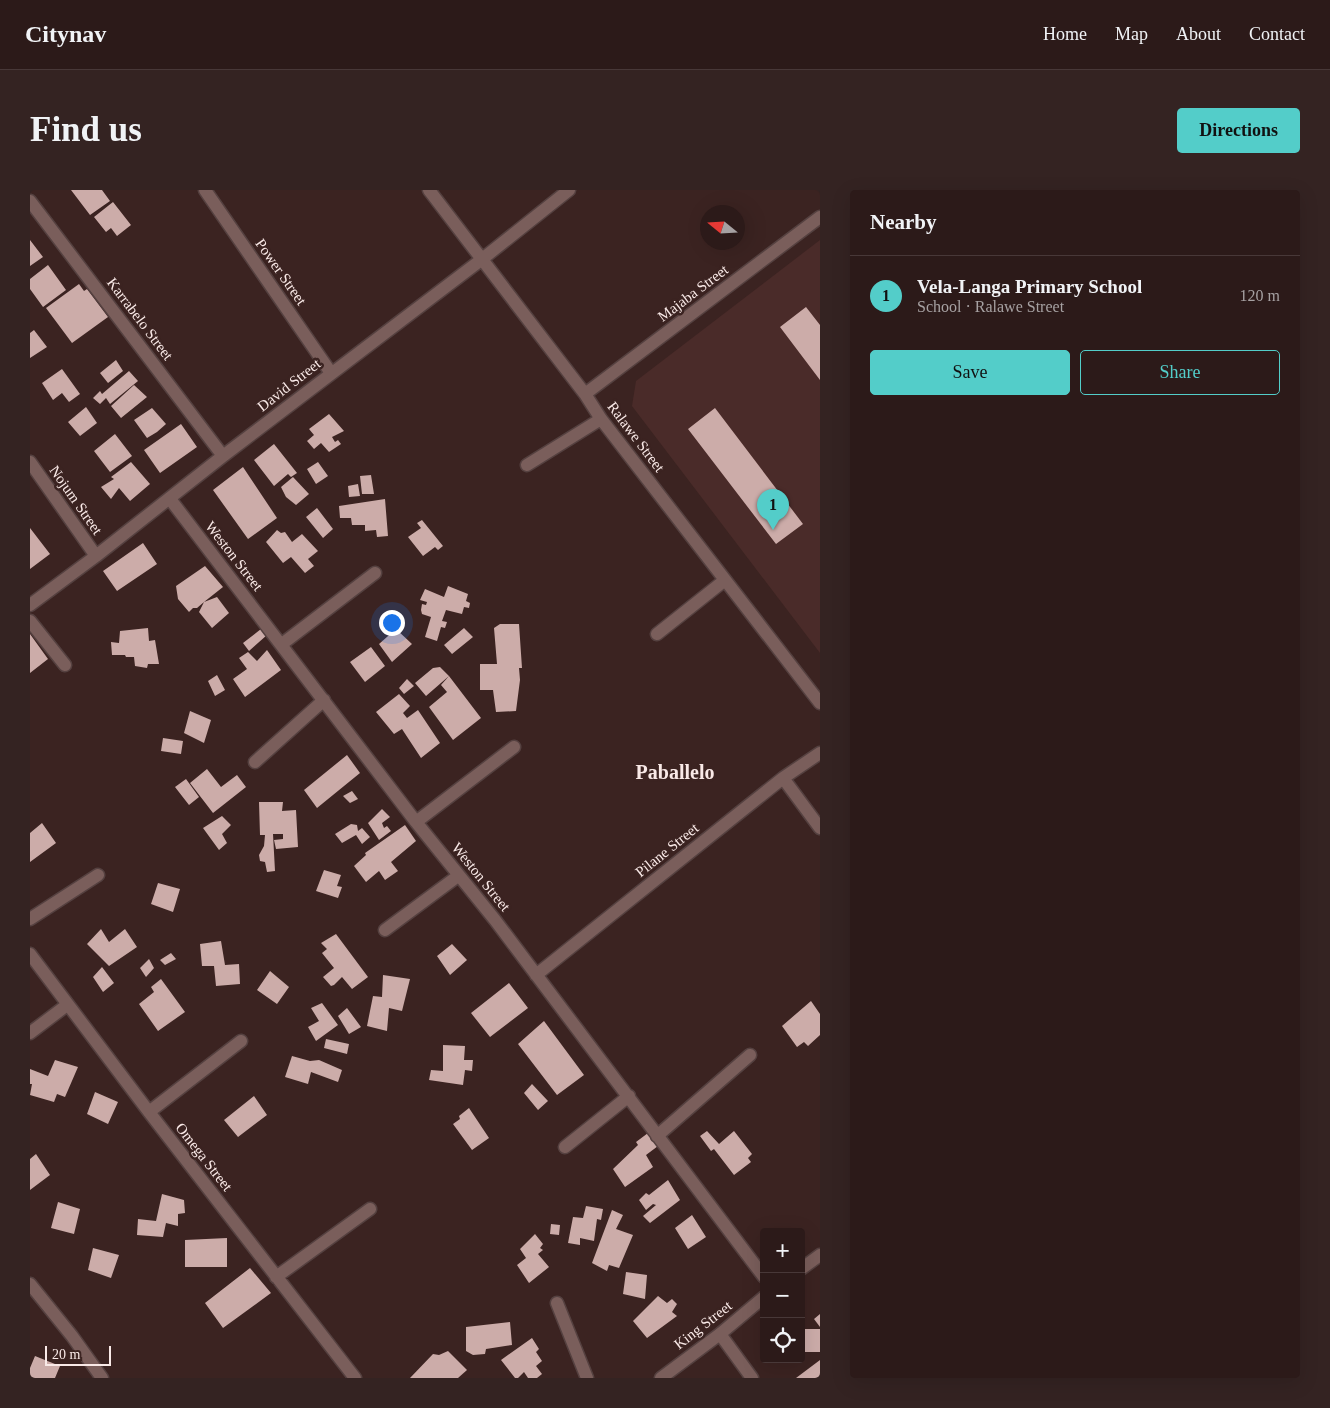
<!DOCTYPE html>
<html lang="en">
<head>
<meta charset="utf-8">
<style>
  body { margin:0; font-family:"Times New Roman",serif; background:#342322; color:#f1f3f6 }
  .controls { position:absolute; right:15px; bottom:15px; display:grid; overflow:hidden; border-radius:5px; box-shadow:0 5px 20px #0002 }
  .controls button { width:45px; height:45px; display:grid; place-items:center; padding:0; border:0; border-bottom:1px solid #483838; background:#2c1a19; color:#f1f3f6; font:25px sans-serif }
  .compass { position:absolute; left:670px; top:15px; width:45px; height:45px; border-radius:50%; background:#2c1a19; box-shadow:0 5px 20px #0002; rotate:288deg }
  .scale { position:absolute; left:15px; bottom:12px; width:66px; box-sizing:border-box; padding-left:5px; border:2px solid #f9e9e7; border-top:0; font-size:14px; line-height:18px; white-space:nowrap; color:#f9e9e7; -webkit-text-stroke:4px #3b2321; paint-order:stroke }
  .you { position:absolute; left:361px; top:432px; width:18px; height:18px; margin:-12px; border:4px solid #fff; border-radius:50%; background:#1a73e8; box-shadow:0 0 0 8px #1a73e833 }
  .badge { display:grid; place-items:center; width:32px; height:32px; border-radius:50%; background:#53cdc9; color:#111; font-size:16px; font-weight:700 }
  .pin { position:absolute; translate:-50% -41px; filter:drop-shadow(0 1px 2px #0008) }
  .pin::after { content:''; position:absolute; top:26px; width:18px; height:15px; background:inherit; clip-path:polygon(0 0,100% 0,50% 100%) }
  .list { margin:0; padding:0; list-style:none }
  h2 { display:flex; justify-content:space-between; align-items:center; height:65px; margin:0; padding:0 20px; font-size:21px }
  h2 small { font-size:16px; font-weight:400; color:#a6a1a2 }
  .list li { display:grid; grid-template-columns:32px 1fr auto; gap:15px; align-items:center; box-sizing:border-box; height:80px; padding:0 20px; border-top:1px solid #483838 }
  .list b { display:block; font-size:19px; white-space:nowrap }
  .list p { margin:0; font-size:16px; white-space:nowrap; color:#a6a1a2 }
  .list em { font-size:16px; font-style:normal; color:#a6a1a2 }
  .actions { display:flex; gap:10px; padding:15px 20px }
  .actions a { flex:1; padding:11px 0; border:1px solid #53cdc9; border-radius:5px; text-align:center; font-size:18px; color:#53cdc9 }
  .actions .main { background:#53cdc9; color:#111 }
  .icon { flex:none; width:28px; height:28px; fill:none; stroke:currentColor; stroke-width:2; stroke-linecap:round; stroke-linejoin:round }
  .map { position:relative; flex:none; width:790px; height:1188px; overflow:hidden; border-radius:5px }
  header { display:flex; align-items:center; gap:30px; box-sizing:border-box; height:70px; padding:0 25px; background:#2c1a19; border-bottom:1px solid #483838 }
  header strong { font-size:24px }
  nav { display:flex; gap:28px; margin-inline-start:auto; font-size:18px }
  .intro { display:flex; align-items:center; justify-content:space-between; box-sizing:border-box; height:120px; padding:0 30px }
  h1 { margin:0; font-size:35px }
  .button { padding:12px 22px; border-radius:5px; background:#53cdc9; color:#111; font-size:18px; font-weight:700 }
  main { display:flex; gap:30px; padding:0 30px }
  aside { flex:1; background:#2c1a19; border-radius:5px; box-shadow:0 5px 20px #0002 }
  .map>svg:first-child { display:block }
</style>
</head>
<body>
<header>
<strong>Citynav</strong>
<nav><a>Home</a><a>Map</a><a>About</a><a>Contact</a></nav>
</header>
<div class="intro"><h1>Find us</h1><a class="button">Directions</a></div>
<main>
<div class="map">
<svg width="790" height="1188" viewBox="0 0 790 1188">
  <rect width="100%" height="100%" fill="#3b2321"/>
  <path fill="#4a2b29" d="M790 50V463L602 216 606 191Z"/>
  <path fill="#ccaca9" d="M41 0H72L80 11 60 25Z
    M83 12 101 35 87 46 81 38 76 42 64 27Z
    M0 50 13 67 0 76Z
    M18 75 36 100 13 117 0 99V89Z
    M49 94 54 101 57 99 78 127 42 153 16 118Z
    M776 117 790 135V190L750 137Z
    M4 140 17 157 0 168V143Z
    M86 170 93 181 78 193 70 183Z
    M32 179 50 204 39 212 32 203 23 210 12 193Z
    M99 181 108 191 80 214 76 208 70 214 63 208 70 201 72 204Z
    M104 195 117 207 91 228 81 216Z
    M56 217 67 233 50 246 38 232Z
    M122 218 136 234 127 242 117 248 104 230Z
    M685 218 773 334 746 354 658 239Z
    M299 224 314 241 302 247 305 252 308 250 311 254 299 262 291 253 284 259 277 251 284 245 279 239Z
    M151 234 167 257 130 283 114 260Z
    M85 244 102 266 80 282 64 261Z
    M244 254 267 283 261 287 258 284 244 296 224 270Z
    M101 272 120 294 100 311 89 298 81 309 71 297 84 289 81 287Z
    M288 272 298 286 286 294 277 279Z
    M213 277 247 328 218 349 183 300Z
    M341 285 344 304H332L330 286Z
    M263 287 279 304 266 315 256 307 251 297Z
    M328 294 330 306 319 307 318 296Z
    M355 309 358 346 347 347 346 340 335 341V335H322L321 328H310L309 316Z
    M287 318 303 339 293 348 276 327Z
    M392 330 413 356 408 360 405 357 393 366 378 347 391 338 387 333Z
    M0 338 20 364 0 379Z
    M247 340 251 343 255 342 262 352 272 344 288 361 278 369 284 376 275 383 261 367 253 373 236 352Z
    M113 353 127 374 87 401 73 381Z
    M175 376 193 397 174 412 187 407 199 423 182 438 169 422 174 412 167 418H163L159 422 148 409 146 396Z
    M418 396 438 404 436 411 440 413 439 418 434 417 432 424 416 420 412 431 417 432 415 438 411 437 407 451 395 447 401 427 392 424 391 420 392 414 396 415 397 412 390 410 395 399 414 407Z
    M470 434H489L492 478H489L490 490 486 521 466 522 463 500H450V474H467L464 438Z
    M118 438 119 451 125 450 129 474H118L117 478 105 476 104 467H96L95 465H82L81 452 89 453 90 441Z
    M434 438 443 447 422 464 414 455Z
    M231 439 237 445 219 461 213 453Z
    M366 439 382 454 362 472 349 454Z
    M0 444 18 469 0 483Z
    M341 457 355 476 335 492 320 472Z
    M237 460 251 480 215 507 203 489 217 479 209 468 218 462 227 471Z
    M410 477 419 486 451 528 423 550 399 517 417 502 411 495 419 486 396 506 385 493 403 478Z
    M187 485 195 500 185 506 178 491Z
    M377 489 384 496 374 504 369 498Z
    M369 504 380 516 373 523 377 528 388 520 410 553 391 568 372 539 364 544 346 522Z
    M160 521 181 530 174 553 154 543Z
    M133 548 153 551 151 564 131 561Z
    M317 565 330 583 287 618 274 600Z
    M177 579 191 597 207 585 216 597 183 623 160 593Z
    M156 589 169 607 159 615 145 597Z
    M322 601 328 609 320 613 313 606Z
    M229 612H253L252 621 266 620 268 657 246 659 244 650 253 649V644H243L245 681 237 682 235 672 230 671 229 665 234 656 235 645H230Z
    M352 619 360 627 352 633 354 638 357 636 361 641 349 650 338 633Z
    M192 626 201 635 192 644 197 653 189 660 173 638Z
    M12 633 26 653 0 672V643Z
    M321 634 327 635 328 641 332 638 340 647 332 654 326 645 312 653 305 644Z
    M375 635 386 651 361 672 368 681 355 690 349 681 336 692 324 676 336 665 335 663Z
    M294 680 311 685 307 696 312 697 308 708 286 701Z
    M128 693 150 699 143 722 121 714Z
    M71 739 79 752 95 739 107 757 79 776 57 754Z
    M306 744 338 787 322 799 312 787 304 795 301 796 293 787 304 778 292 763 297 759 291 753Z
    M191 751 195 775 209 774 210 794 186 796 184 776H172L170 754Z
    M422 754 437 770 420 785 407 766Z
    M141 763 146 769 135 775 130 770Z
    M119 769 124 778 116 787 110 778Z
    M72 777 84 793 73 802 63 787Z
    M240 781 259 797 247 814 227 800Z
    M353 785 380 789 372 821 359 818 357 841 337 836 343 806 352 807Z
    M131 789 155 822 128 841 109 814 124 802 121 797Z
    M479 793 498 818 460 847 441 823Z
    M781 811 790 824V845L778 856 774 852 767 857 752 836Z
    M292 813 308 835 286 851 278 837 289 831 281 818Z
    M317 818 331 837 319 844 308 826Z
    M514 831 554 885 527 905 488 854Z
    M296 849 319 854 317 864 294 858Z
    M413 855 435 856 434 870H443L442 881 435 880 433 895 399 890 401 880 413 881Z
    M262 866 280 871 289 870 312 880 308 892 281 882 278 894 255 887Z
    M25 870 48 877 35 907 27 904 24 912 0 905 2 894H0V879L18 886Z
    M502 894 518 911 508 920 494 903Z
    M65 902 88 912 78 934 57 924Z
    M224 906 237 925 208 947 194 930Z
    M439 918 459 948 442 960 423 934 430 929 429 926Z
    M677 941 689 954 704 941 722 964 718 968 721 972 704 985 684 959 681 961 670 946Z
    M618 943 628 956 616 965 623 977 595 997 583 979 608 955 606 952Z
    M6 964 20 985 0 1000V969Z
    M638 990 650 1010 620 1033 613 1026 626 1015 623 1014 616 1020 609 1010 616 1003 619 1005Z
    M132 1004 154 1010 155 1023 148 1024V1036L136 1033 133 1047 107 1045 108 1029 126 1031Z
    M28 1012 50 1019 44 1044 21 1038Z
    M556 1016 573 1019 571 1030 567 1029 564 1051 550 1048V1055L538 1053 543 1027 553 1028Z
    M582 1020 593 1025 586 1039 603 1045 589 1078 579 1075 577 1081 562 1073Z
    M662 1025 676 1047 658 1059 645 1038Z
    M521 1034 530 1035 529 1045 520 1044Z
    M505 1044 513 1054 510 1058 513 1060 508 1064 519 1077 499 1093 487 1075 496 1068 490 1059Z
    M197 1048V1077H155V1050Z
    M63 1058 89 1065 81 1088 58 1080Z
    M220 1078 241 1103 193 1138 175 1113Z
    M596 1082 617 1085 615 1109 593 1104Z
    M628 1106 637 1113 642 1109 647 1114 642 1122 647 1126 617 1148 603 1131Z
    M790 1124V1137L784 1129Z
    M480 1132 482 1155 456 1159 455 1164 443 1165 436 1161V1137Z
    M771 1139H790V1162H771Z
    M502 1148 509 1159 506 1162 512 1171 506 1176 512 1184 507 1188H498L494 1182 488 1188H485L471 1170Z
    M418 1161 437 1180 428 1188H380L403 1164 409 1165Z
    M5 1166 30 1176 25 1188H0V1178Z
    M790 1170V1188H766Z"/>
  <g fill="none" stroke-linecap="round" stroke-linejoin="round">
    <g stroke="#554140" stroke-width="15">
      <path id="minor" d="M175 0 301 183
        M399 0 555 204 571 229 790 513
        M0 11 193 266
        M555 204 790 27
        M0 272 66 366
        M497 275 571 229
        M140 309 386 632 465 730 734 1087
        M0 415 66 366 193 266 451 70 539 0
        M0 431 35 475
        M627 444 695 390
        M252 454 345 383
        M225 572 294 510
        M753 588 790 638
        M386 632 484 557
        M0 729 68 685
        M355 740 428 686
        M0 764 119 922 325 1188
        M506 785 753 588 790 563
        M0 843 37 815
        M119 922 211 851
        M627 946 720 865
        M535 957 599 906
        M246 1087 340 1019
        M0 1094 42 1146 72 1188
        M527 1113 557 1188
        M690 1144 722 1188"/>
    </g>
    <g stroke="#554140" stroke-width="15">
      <path id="tertiary" d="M771 1079 790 1065
        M631 1188 690 1144 734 1107"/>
    </g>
    <use href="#minor" stroke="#7a5e5b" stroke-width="12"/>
    <use href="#tertiary" stroke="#7a5e5b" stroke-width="12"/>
  </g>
  <g text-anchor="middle" stroke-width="5" stroke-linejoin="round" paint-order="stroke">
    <g font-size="15" fill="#f9e9e7" stroke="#3b2321">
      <text transform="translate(251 82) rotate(55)" y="5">Power Street</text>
      <text transform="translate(663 103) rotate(-37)" y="5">Majaba Street</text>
      <text transform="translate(110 129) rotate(53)" y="5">Karrabelo Street</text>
      <text transform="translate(259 195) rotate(-38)" y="5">David Street</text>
      <text transform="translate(606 247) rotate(53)" y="5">Ralawe Street</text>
      <text transform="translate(46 310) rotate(55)" y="5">Nojum Street</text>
      <text transform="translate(204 366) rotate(52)" y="5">Weston Street</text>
      <text transform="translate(637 660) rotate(-39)" y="5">Pilane Street</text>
      <text transform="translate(451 687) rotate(51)" y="5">Weston Street</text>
      <text transform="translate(174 967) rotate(52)" y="5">Omega Street</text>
      <text transform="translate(673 1135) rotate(-38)" y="5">King Street</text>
    </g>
    <g font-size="20" font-weight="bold" fill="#f9e9e7" stroke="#3b2321">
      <text x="645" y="589">Paballelo</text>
    </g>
  </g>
</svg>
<div class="controls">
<button>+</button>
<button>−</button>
<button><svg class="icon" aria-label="locate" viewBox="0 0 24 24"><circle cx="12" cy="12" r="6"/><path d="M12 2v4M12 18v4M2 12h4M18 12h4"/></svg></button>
</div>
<svg class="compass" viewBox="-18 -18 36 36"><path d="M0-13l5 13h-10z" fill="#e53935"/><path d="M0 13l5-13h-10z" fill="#a6a1a2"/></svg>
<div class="scale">20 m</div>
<div class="you"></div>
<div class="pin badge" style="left:743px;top:340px">1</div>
</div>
<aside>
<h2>Nearby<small></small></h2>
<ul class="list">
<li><span class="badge">1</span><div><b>Vela-Langa Primary School</b><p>School · Ralawe Street</p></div><em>120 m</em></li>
</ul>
<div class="actions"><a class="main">Save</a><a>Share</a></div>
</aside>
</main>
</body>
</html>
